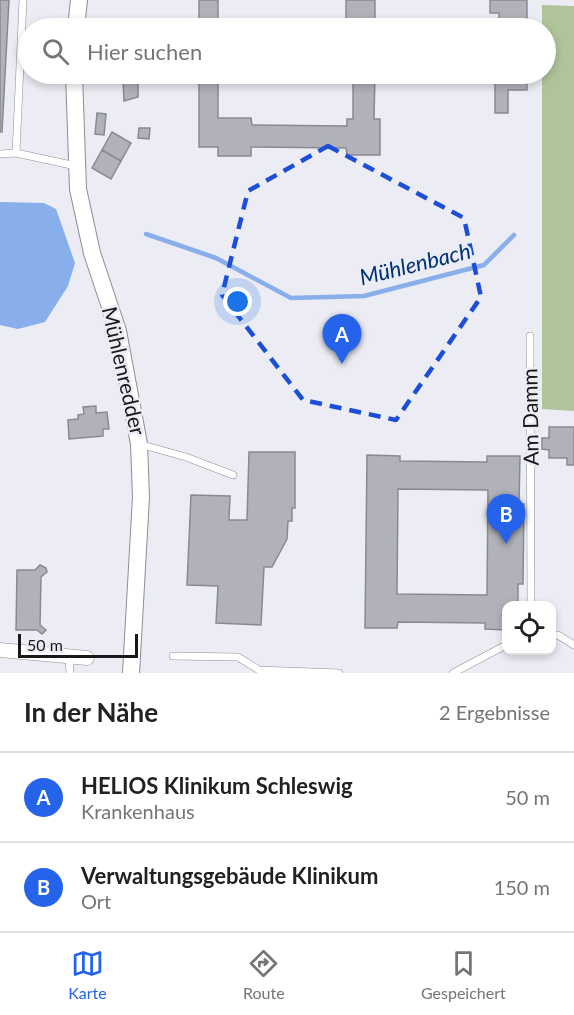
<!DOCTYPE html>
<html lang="de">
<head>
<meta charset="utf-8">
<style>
  body { margin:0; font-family:Lato,sans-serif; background:#f2f2f2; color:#202124 }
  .controls { position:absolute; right:18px; bottom:18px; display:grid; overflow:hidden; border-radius:12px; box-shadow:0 3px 9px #0003 }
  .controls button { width:54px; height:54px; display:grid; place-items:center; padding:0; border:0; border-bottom:2px solid #e0e0e0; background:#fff; color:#202124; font:30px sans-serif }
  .scale { position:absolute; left:18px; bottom:15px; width:120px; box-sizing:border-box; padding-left:6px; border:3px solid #18181b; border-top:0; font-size:16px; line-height:21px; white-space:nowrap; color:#18181b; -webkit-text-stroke:4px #ebecf4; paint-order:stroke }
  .you { position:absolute; left:238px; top:302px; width:21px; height:21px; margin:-15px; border:4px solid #fff; border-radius:50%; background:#1a73e8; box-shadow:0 0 0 9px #1a73e833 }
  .badge { display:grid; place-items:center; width:39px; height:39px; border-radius:50%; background:#2563eb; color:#fff; font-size:20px; font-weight:700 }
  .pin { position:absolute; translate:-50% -50px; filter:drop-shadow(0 2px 3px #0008) }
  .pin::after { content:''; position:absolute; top:32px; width:21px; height:18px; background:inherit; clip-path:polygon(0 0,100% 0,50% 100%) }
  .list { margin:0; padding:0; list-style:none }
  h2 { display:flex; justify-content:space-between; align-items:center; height:78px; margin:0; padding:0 24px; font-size:26px }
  h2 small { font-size:20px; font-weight:400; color:#757577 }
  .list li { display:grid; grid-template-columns:39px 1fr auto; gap:18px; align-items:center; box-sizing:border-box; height:90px; padding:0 24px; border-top:2px solid #e0e0e0 }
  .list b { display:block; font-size:22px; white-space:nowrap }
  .list p { margin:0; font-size:20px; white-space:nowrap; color:#757577 }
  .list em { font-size:20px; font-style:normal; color:#757577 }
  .icon { flex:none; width:33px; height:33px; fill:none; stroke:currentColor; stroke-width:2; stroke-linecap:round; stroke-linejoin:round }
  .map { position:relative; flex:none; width:574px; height:673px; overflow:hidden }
  .search { position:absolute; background:#fff; box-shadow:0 3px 9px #0003; left:18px; right:18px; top:18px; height:66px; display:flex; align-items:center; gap:15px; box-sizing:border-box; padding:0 21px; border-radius:33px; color:#757577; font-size:22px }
  .sheet { height:258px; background:#fff }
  nav { display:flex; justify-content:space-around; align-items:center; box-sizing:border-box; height:84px; border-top:2px solid #e0e0e0; background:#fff; font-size:16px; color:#757577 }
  nav a { display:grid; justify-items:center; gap:3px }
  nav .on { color:#2563eb }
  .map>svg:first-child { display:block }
</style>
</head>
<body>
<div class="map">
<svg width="574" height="673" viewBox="0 0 574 673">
  <rect width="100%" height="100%" fill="#ebecf4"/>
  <path fill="#b0c49b" d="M542 5 574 6V411L542 409V74H546V28H542Z"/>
  <path fill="#88afeb" d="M0 202 44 203 56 209 75 263 68 286 45 322 18 329 0 325Z"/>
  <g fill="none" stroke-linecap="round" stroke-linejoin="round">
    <path stroke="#88afeb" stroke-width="4.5" d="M146 234 216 258 291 298 364 296 484 265 514 235"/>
  </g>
  <path fill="#b1b2b9" stroke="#898a90" stroke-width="1.5" fill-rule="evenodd" d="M0 0H9L2 132H0Z
    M199 0H218V28H199Z
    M346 0H375V28H346Z
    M490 0H527V28H499V13H490Z
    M199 74H218V118H251L252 125 347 126V119H353V82H346V74H375L374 119H380V155H347L346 148 251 147V156H218V147H199Z
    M495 74H527V90H508V113H495Z
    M123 80H138V97L124 101Z
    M97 113 106 114 104 135 95 134Z
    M139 128H150L149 139 138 138Z
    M112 132 131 143 121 161 102 150Z
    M102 150 121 161 111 179 92 168Z
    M96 406V413L107 412 109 429H103V436L69 439 68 420 78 419V415L84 414 83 407Z
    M549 427H574V465H567V458H549V450L542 449V438H549Z
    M249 452H295V508H292V521H288L287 539 272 567H264L261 625 216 623 218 586 187 585 191 495 230 496 229 520H247Z
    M367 455 400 456V461L487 462V456H520L519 504H524L523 584H518V606H506V630L485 629V623L398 622 397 628H365ZM398 489 488 490 487 595 397 594Z
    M40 565 46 568 47 572 41 577 40 625 46 630 42 634 37 630H16L17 570H35Z"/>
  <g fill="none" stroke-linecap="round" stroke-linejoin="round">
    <g stroke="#8d8e95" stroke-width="8">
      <path id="service" d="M23 0 16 153 76 166
        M0 154 16 153
        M530 336 531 606
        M139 444 186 457 233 475
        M552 635H558L574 645
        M173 656 238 657 259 670 339 673
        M69 657 70 673
        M453 673 506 645"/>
    </g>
    <g stroke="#8d8e95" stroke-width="15">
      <path id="minor" d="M0 650 87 658"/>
    </g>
    <g stroke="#8d8e95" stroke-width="18">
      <path id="tertiary" d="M76 28 79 0
        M74 74 78 189 92 253 118 331 139 444 141 497 131 673"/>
    </g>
    <use href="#service" stroke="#fff" stroke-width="7"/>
    <use href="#minor" stroke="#fff" stroke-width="14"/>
    <use href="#tertiary" stroke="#fff" stroke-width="16"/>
  </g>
  <path fill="none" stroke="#1d4ed8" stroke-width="4.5" stroke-dasharray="12 8" stroke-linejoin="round" d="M328 146 464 218 481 297 396 420 303 400 222 295 248 191Z"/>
  <g text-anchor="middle" stroke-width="5" stroke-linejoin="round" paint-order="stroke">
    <g font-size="21" fill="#18181b" stroke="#ebecf4">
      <text transform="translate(123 371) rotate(77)" y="7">Mühlenredder</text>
      <text transform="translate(531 417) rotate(-91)" y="7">Am Damm</text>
    </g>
    <g font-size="22" font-style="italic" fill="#003075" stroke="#ebecf4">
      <text transform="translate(415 264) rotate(-14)" y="8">Mühlenbach</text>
    </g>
  </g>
</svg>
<div class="controls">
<button><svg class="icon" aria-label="locate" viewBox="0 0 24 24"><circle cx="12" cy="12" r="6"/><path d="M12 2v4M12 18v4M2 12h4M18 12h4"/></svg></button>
</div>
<div class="scale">50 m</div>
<div class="you"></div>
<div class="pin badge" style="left:342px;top:364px">A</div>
<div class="pin badge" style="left:506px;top:544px">B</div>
<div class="search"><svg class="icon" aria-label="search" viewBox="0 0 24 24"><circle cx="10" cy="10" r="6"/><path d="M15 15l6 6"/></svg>Hier suchen</div>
</div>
<section class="sheet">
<h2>In der Nähe<small>2 Ergebnisse</small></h2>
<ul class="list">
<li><span class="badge">A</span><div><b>HELIOS Klinikum Schleswig</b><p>Krankenhaus</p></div><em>50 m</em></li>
<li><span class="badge">B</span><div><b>Verwaltungsgebäude Klinikum</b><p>Ort</p></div><em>150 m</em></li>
</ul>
</section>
<nav>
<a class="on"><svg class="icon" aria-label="map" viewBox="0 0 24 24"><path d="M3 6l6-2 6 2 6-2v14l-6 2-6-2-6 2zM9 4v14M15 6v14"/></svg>Karte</a>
<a><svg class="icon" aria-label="directions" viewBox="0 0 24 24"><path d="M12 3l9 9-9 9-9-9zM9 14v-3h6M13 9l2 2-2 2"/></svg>Route</a>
<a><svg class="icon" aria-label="saved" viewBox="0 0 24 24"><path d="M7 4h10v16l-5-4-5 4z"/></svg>Gespeichert</a>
</nav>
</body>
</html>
